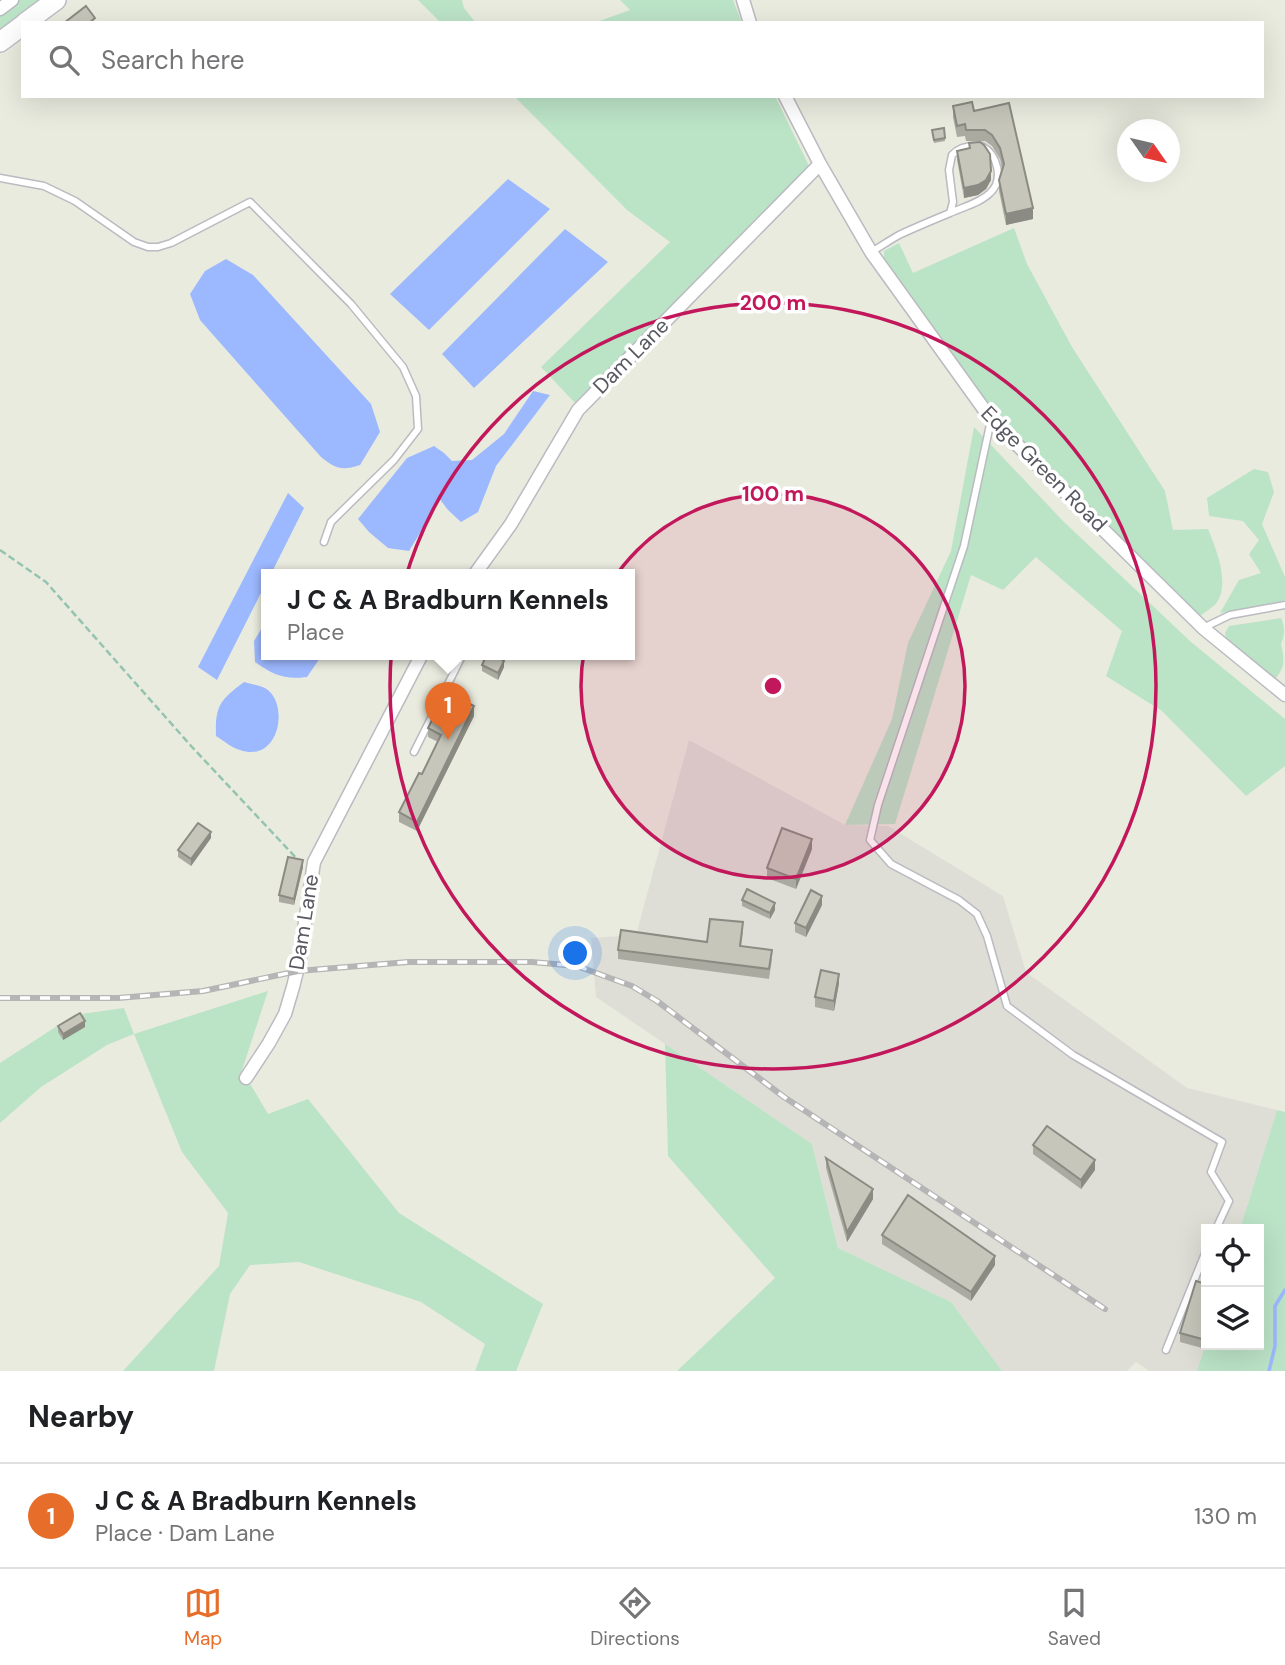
<!DOCTYPE html>
<html lang="en">
<head>
<meta charset="utf-8">
<style>
  body { margin:0; font-family:"DM Sans",sans-serif; background:#f2f2f2; color:#202124 }
  .controls { position:absolute; right:21px; bottom:21px; display:grid; overflow:hidden; border-radius:0px; box-shadow:0 7px 28px #0002 }
  .controls button { width:63px; height:63px; display:grid; place-items:center; padding:0; border:0; border-bottom:2px solid #e0e0e0; background:#fff; color:#202124; font:35px sans-serif }
  .compass { position:absolute; left:1117px; top:119px; width:63px; height:63px; border-radius:50%; background:#fff; box-shadow:0 7px 28px #0002; rotate:124deg }
  .you { position:absolute; left:576px; top:954px; width:24px; height:24px; margin:-18px; border:5px solid #fff; border-radius:50%; background:#1a73e8; box-shadow:0 0 0 10px #1a73e833 }
  .badge { display:grid; place-items:center; width:46px; height:46px; border-radius:50%; background:#e66e2a; color:#fff; font-size:23px; font-weight:700 }
  .pin { position:absolute; translate:-50% -58px; filter:drop-shadow(0 2px 4px #0008) }
  .pin::after { content:''; position:absolute; top:37px; width:24px; height:21px; background:inherit; clip-path:polygon(0 0,100% 0,50% 100%) }
  .popup { position:absolute; left:261px; top:569px; width:374px; height:91px; box-sizing:border-box; display:grid; place-content:center; border-radius:0px; background:#fff; filter:drop-shadow(0 2px 5px #0005); font-size:23px; white-space:nowrap; color:#757577 }
  .popup b { font-size:26px; color:#202124 }
  .popup::after { content:''; position:absolute; left:50%; top:100%; margin-left:-14px; border:14px solid transparent; border-top-color:#fff }
  .list { margin:0; padding:0; list-style:none }
  h2 { display:flex; justify-content:space-between; align-items:center; height:91px; margin:0; padding:0 28px; font-size:30px }
  h2 small { font-size:23px; font-weight:400; color:#757577 }
  .list li { display:grid; grid-template-columns:46px 1fr auto; gap:21px; align-items:center; box-sizing:border-box; height:105px; padding:0 28px; border-top:2px solid #e0e0e0 }
  .list b { display:block; font-size:26px; white-space:nowrap }
  .list p { margin:0; font-size:23px; white-space:nowrap; color:#757577 }
  .list em { font-size:23px; font-style:normal; color:#757577 }
  .icon { flex:none; width:38px; height:38px; fill:none; stroke:currentColor; stroke-width:2; stroke-linecap:round; stroke-linejoin:round }
  .map { position:relative; flex:none; width:1285px; height:1371px; overflow:hidden }
  .search { position:absolute; background:#fff; box-shadow:0 7px 28px #0002; left:21px; right:21px; top:21px; height:77px; display:flex; align-items:center; gap:18px; box-sizing:border-box; padding:0 24px; border-radius:0px; color:#757577; font-size:26px }
  .sheet { height:196px; background:#fff }
  nav { display:flex; justify-content:space-around; align-items:center; box-sizing:border-box; height:98px; border-top:2px solid #e0e0e0; background:#fff; font-size:19px; color:#757577 }
  nav a { display:grid; justify-items:center; gap:4px }
  nav .on { color:#e66e2a }
  .map>svg:first-child { display:block }
</style>
</head>
<body>
<div class="map">
<svg width="1285" height="1371" viewBox="0 0 1285 1371">
  <rect width="100%" height="100%" fill="#eaebdf"/>
  <path fill="#deded7" d="M689 740 845 825 888 826 1003 896 1026 972 1187 1088 1277 1110 1240 1229H1206V1342L1197 1371H1149L1136 1362 1127 1371H1002L951 1302 838 1248 812 1144 596 997 591 938 636 935Z"/>
  <path fill="#bbe3c6" d="M20 0H39L0 29V15Z
    M418 0H462L464 8 476 23H441Z
    M620 0H733L742 23H594L630 10Z
    M514 96H775L809 166 804 179 575 403 541 367 670 242 627 210Z
    M1014 228 1027 264 1072 347 1165 491 1173 530 1208 529C1216 548 1230 583 1217 602 1213 608 1204 612 1199 617L1020 439 990 405 884 262V251L899 243 913 273Z
    M974 427 1063 521 1191 642 1285 719V766L1246 796 1162 711 1106 676 1122 631 1036 557 1003 590 971 575 895 824 845 825 892 719 908 643 951 551Z
    M1254 469 1268 472 1274 492 1262 524 1285 577V600L1281 602 1220 613 1239 580 1261 573 1249 554 1259 540 1243 521 1209 516 1207 498Z
    M1281 618C1285 627 1285 635 1281 644 1285 663 1285 667 1273 682L1227 644 1225 633 1229 626Z
    M268 991 242 1070 268 1114 308 1099 399 1213 543 1304 516 1371H475L485 1344 421 1302 299 1262 250 1265 230 1294 214 1371H123L219 1266 228 1213 182 1152 134 1034 107 1045 41 1087 0 1123V1063L74 1015 124 1008 134 1034Z
    M665 1044 812 1144 838 1248 951 1302 1002 1371H677L775 1278 668 1156Z
    M1277 1110 1285 1112V1371H1197L1206 1342V1345H1259V1229H1240Z"/>
  <path fill="#9cb8fe" d="M508 179 550 209 429 330 390 294Z
    M565 229 608 262 474 388 442 354Z
    M226 259 253 275 371 404 380 432 360 465C342 471 336 469 321 457L200 320 190 294 205 271Z
    M533 391 550 395 496 466 478 512 461 522 448 510 439 498 431 515 409 551 388 548 369 532 358 519 407 458 434 446 444 453 452 461 472 460 504 434Z
    M288 493 304 508 271 574H266V583L217 680 198 667Z
    M266 621V654H321L320 658 307 677C284 680 274 675 255 662L254 641Z
    M244 682C250 684 259 685 265 688 290 702 280 764 240 750 232 748 224 741 216 736 215 706 220 700 244 682Z"/>
  <g fill="none" stroke-linecap="round" stroke-linejoin="round">
    <path stroke="#9cb8fe" stroke-width="3.5" d="M1269 1371 1275 1346V1306L1285 1290"/>
    <g stroke="#babac1" stroke-width="9">
      <path id="service" d="M0 178 44 186 75 201 134 242 148 247H158L171 243 250 202 351 304 403 367 416 396 418 429 394 460 331 522 324 542
        M871 252C880 247 890 240 899 235 916 227 933 220 950 213 963 207 980 203 990 193 1004 180 998 155 982 146 971 145 959 147 952 155L949 170 953 202 950 213
        M991 420 964 546 878 805 870 840 891 864 959 900 977 914 987 936 1007 1006 1073 1055 1222 1142 1211 1172 1229 1201 1216 1229
        M1203 628 1230 615 1285 605
        M414 752 463 654
        M1166 1350 1206 1251"/>
    </g>
    <g stroke="#babac1" stroke-width="15">
      <path id="minor" d="M743 0 750 23
        M0 9 12 0
        M785 96 820 164 871 252 991 419 1203 628 1285 695
        M475 574 511 524 578 410 820 164
        M246 1078 269 1043 285 1014 293 987 299 963 314 862 422 654"/>
    </g>
    <g stroke="#bcbdc5" stroke-width="22">
      <path id="secondary" d="M25 23 56 0
        M0 42 23 25"/>
    </g>
    <path stroke="#94c4af" stroke-width="2.5" stroke-dasharray="7 3.5" stroke-linecap="butt" d="M0 550 46 582 192 747 300 862"/>
    <use href="#service" stroke="#fff" stroke-width="6"/>
    <use href="#minor" stroke="#fff" stroke-width="12"/>
    <use href="#secondary" stroke="#fff" stroke-width="19"/>
    <g stroke="#b5b5b6" stroke-width="6">
      <path id="rail" d="M0 998H118L203 991 298 971 408 962H532L577 966 632 986 657 1001 784 1097 1105 1309"/>
    </g>
    <use href="#rail" stroke="#fff" stroke-width="3.5" stroke-dasharray="10" stroke-linecap="butt"/>
  </g>
  <path fill="#aaaaa1" d="M1009 103 1033 219 1006 225 999 191V180L1002 169 1000 159 992 146 985 141H966L965 136 957 137 953 117V106L974 111Z
    M932 130 945 138V141L934 143Z
    M969 143 991 180 986 189 978 195 964 198 957 160V151L969 149Z
    M482 665 504 667 498 680 482 671Z
    M474 716 417 831 399 822V812L422 774 438 742 428 737V728Z
    M211 838 191 866 178 857V850Z
    M812 849 796 889 767 878V868Z
    M303 867 294 905 279 902V895Z
    M742 900 775 910 770 919 742 906Z
    M822 905 806 937 795 932V923Z
    M743 932 741 946 772 959 769 979 618 959V950L707 942Z
    M839 983 834 1011 815 1007V997Z
    M58 1026 85 1027 63 1040 58 1032Z
    M1033 1145 1095 1170 1081 1189 1033 1154Z
    M826 1158 873 1199 847 1242 826 1168Z
    M882 1235 995 1265 971 1301 882 1244Z
    M1206 1284V1334L1202 1348 1180 1342V1333Z"/>
  <path fill="#8b8b83" d="M991 171V180L986 189 978 195 964 198V188Z
    M1033 208V219L1006 225V214Z
    M504 661V667L498 680V673Z
    M474 706V716L417 831V822Z
    M211 832V838L191 866V859Z
    M812 839V849L796 889V879Z
    M303 860V867L294 905V899Z
    M822 896V905L806 937V928Z
    M775 903V910L770 919V913Z
    M839 974V983L834 1011V1001Z
    M85 1021V1027L63 1040V1034Z
    M1095 1160V1170L1081 1189V1180Z
    M873 1189V1199L847 1242V1232Z
    M995 1256V1265L971 1301V1292Z
    M1206 1325V1334L1202 1348V1339Z"/>
  <path fill="#c6c6bb" stroke="#8b8b83" stroke-width="2" d="M86 6 95 18 89 23H64Z
    M972 102 974 111 1009 103 1033 208 1006 214 999 180 1004 164 1000 148 992 135 985 130H966L965 124 957 126 953 106Z
    M944 128 945 138 934 140 932 130Z
    M980 142 984 145 990 154 991 171 986 180 978 185 964 188 957 151 970 148 969 143Z
    M487 654H493L504 661 498 673 482 665Z
    M446 692 474 706 417 822 399 812 419 773 422 774 441 735 428 728Z
    M198 823 211 832 191 859 178 850Z
    M782 828 812 839 796 879 767 868Z
    M288 857 303 860 294 899 279 895Z
    M747 889 775 903 770 913 742 900Z
    M811 890 822 896 806 928 795 923Z
    M710 919 743 922 740 946 772 950 769 969 618 950 621 930 707 942Z
    M821 970 839 974 834 1001 815 997Z
    M80 1013 85 1021 63 1034 58 1026Z
    M1047 1126 1095 1160 1081 1180 1033 1145Z
    M826 1158 873 1189 847 1232Z
    M908 1195 995 1256 971 1292 882 1235Z
    M1196 1281 1206 1284V1325L1202 1339 1180 1333Z"/>
  <circle cx="773" cy="686" r="192" fill="#c2185b" fill-opacity=".12"/>
  <g fill="none" stroke="#c2185b" stroke-width="3.5">
    <circle cx="773" cy="686" r="192"/>
    <circle cx="773" cy="686" r="383"/>
  </g>
  <g text-anchor="middle" stroke-width="7" stroke-linejoin="round" paint-order="stroke">
    <g font-size="21" fill="#585960" stroke="#fff">
      <text transform="translate(631 356) rotate(-45)" y="7">Dam Lane</text>
      <text transform="translate(1044 469) rotate(45)" y="7">Edge Green Road</text>
      <text transform="translate(304 922) rotate(-81)" y="7">Dam Lane</text>
    </g>
  </g>
  <circle cx="773" cy="686" r="10" fill="#c2185b" stroke="#fff" stroke-width="3.5"/>
  <g font-size="21" text-anchor="middle" font-weight="bold" fill="#c2185b" stroke="#fff" stroke-width="7" stroke-linejoin="round" paint-order="stroke">
    <text x="773" y="310">200 m</text>
    <text x="773" y="501">100 m</text>
  </g>
</svg>
<div class="controls">
<button><svg class="icon" aria-label="locate" viewBox="0 0 24 24"><circle cx="12" cy="12" r="6"/><path d="M12 2v4M12 18v4M2 12h4M18 12h4"/></svg></button>
<button><svg class="icon" aria-label="layers" viewBox="0 0 24 24"><path d="M12 4l9 5-9 5-9-5zM3 14l9 5 9-5"/></svg></button>
</div>
<svg class="compass" viewBox="-18 -18 36 36"><path d="M0-13l5 13h-10z" fill="#e53935"/><path d="M0 13l5-13h-10z" fill="#757577"/></svg>
<div class="you"></div>
<div class="pin badge" style="left:448px;top:740px">1</div>
<div class="popup"><b>J C &amp; A Bradburn Kennels</b>Place</div>
<div class="search"><svg class="icon" aria-label="search" viewBox="0 0 24 24"><circle cx="10" cy="10" r="6"/><path d="M15 15l6 6"/></svg>Search here</div>
</div>
<section class="sheet">
<h2>Nearby<small></small></h2>
<ul class="list">
<li><span class="badge">1</span><div><b>J C &amp; A Bradburn Kennels</b><p>Place · Dam Lane</p></div><em>130 m</em></li>
</ul>
</section>
<nav>
<a class="on"><svg class="icon" aria-label="map" viewBox="0 0 24 24"><path d="M3 6l6-2 6 2 6-2v14l-6 2-6-2-6 2zM9 4v14M15 6v14"/></svg>Map</a>
<a><svg class="icon" aria-label="directions" viewBox="0 0 24 24"><path d="M12 3l9 9-9 9-9-9zM9 14v-3h6M13 9l2 2-2 2"/></svg>Directions</a>
<a><svg class="icon" aria-label="saved" viewBox="0 0 24 24"><path d="M7 4h10v16l-5-4-5 4z"/></svg>Saved</a>
</nav>
</body>
</html>
